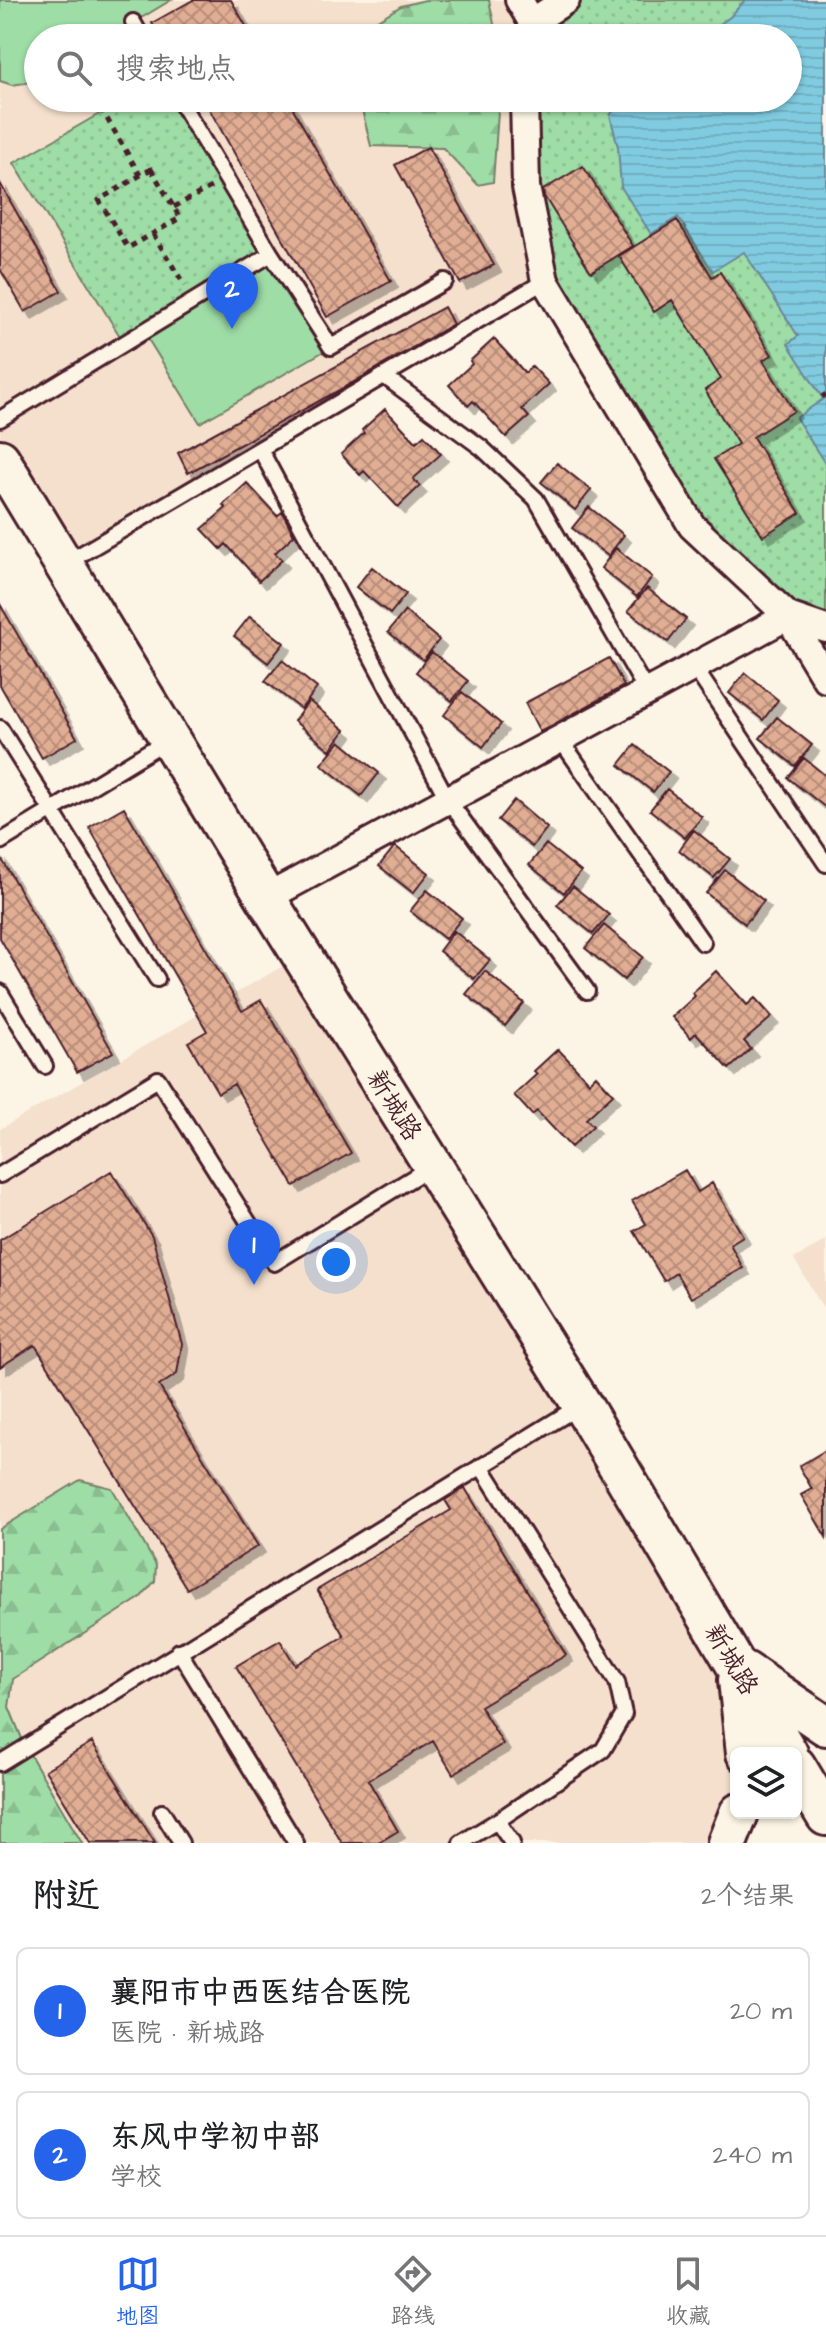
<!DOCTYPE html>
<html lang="zh">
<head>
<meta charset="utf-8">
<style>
  body { margin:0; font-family:"Architects Daughter","LXGW WenKai TC",sans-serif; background:#f6f6f6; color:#202124 }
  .controls { position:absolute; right:24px; bottom:24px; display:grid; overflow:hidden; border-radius:12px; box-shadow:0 2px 6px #0004 }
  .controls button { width:72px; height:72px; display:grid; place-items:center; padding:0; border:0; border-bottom:2px solid #e0e0e0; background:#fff; color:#202124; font:40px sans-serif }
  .you { position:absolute; left:336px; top:1262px; width:28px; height:28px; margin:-20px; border:6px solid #fff; border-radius:50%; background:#1a73e8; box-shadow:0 0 0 12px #1a73e833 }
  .badge { display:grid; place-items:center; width:52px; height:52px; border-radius:50%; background:#2563eb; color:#fff; font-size:26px; font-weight:700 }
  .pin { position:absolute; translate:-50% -66px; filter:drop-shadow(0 2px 4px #0008) }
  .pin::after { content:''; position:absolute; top:42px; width:28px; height:24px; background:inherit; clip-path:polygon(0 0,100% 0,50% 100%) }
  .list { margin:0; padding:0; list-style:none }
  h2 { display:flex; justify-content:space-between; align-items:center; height:104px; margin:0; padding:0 32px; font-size:34px }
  h2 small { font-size:26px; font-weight:400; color:#757577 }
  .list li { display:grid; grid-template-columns:52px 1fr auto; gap:24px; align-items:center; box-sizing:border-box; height:128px; margin:0 16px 16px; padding:0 16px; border:2px solid #e0e0e0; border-radius:12px }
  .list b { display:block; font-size:30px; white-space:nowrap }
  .list p { margin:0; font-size:26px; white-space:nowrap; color:#757577 }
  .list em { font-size:26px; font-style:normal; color:#757577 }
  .icon { flex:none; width:44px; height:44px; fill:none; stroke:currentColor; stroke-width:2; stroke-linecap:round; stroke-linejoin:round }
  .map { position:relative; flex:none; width:826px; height:1843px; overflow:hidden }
  .search { position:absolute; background:#fff; box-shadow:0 2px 6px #0004; left:24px; right:24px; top:24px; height:88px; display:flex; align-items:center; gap:20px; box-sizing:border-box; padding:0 28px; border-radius:44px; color:#757577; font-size:30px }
  .sheet { height:392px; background:#fff }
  nav { display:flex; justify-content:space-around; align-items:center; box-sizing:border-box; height:112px; border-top:2px solid #e0e0e0; background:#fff; font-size:22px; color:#757577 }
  nav a { display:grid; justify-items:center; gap:4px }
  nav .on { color:#2563eb }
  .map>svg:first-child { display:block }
</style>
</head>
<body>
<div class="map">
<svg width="826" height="1843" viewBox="0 0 826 1843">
  <defs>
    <pattern id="forest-firs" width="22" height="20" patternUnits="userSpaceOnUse" patternTransform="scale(2)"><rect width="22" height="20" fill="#9edda6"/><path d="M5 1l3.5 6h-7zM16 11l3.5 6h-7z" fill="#8abd8f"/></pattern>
    <pattern id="park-dots" width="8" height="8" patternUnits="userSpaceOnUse" patternTransform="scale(2)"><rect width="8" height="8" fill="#9edda6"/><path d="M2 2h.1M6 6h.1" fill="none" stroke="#8abd8f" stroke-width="1.8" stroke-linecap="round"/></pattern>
    <pattern id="water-rules" width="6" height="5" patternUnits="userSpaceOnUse" patternTransform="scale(2)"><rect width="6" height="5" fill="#80cbe0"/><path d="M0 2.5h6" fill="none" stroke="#70aec0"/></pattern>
    <pattern id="building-cross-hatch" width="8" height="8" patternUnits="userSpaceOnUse" patternTransform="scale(2)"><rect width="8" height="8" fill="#e1ae94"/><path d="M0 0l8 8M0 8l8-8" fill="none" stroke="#b88d79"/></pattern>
    <filter id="shadow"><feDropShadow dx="7" dy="7" stdDeviation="0" flood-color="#0004"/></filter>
  </defs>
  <rect width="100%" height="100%" fill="#fcf5e5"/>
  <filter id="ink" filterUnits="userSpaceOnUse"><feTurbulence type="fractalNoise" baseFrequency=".0125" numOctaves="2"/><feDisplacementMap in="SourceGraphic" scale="16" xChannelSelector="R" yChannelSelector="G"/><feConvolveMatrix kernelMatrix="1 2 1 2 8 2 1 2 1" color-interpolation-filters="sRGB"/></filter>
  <g filter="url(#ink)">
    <path fill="#f4e0cd" d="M0 0H519L529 38H38V98H524L545 281 63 564 0 459Z
      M302 955 737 1665 736 1813 727 1843H0V1129Z
      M826 1240V1313L794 1259Z"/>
    <path fill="url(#forest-firs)" stroke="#747e68" stroke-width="2" d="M425 0H489L497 38H355L356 33 401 6Z
      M359 98H499L493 182 478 185 443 148 371 146Z
      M80 1480 112 1488 156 1565 155 1581 140 1598 13 1679 9 1707 25 1746 82 1843H0V1529Z"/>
    <path fill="url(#park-dots)" stroke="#747e68" stroke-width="2" d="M566 0H826V629L692 526 545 281 524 98H788V38H529Z
      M127 98H180L271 254 124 343 14 163Z"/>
    <path fill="#9edda6" stroke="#747e68" stroke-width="2" d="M0 0H171L108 38H38V81L12 85 0 81Z
      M271 254 331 347 200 423 143 331Z"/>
    <path fill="url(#water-rules)" stroke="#6a8698" stroke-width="2" d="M745 0H826V465L796 418 823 399 788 344 798 336 744 252 713 271 678 217 651 234 621 187 618 147 610 115 624 98H788V38H700L730 17Z"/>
    <path fill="url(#building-cross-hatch)" stroke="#4a1f2b" stroke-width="2" filter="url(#shadow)" d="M193 0H231L253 38H161L152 23Z
      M203 98H287L391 281 327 317Z
      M428 147 494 265 460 283 395 165Z
      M583 166 633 246 591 272 544 196 543 190Z
      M0 183 61 291 25 312 0 269Z
      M677 220 712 277 720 272 772 355 763 360 794 411 753 437 800 513 763 536 714 459 738 444 705 390 721 379 672 300 654 312 619 256Z
      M444 307 453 324 352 383 188 473 178 453Z
      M494 339 525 373 532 366 549 384 522 409 529 417 506 437 473 401 468 406 449 385 472 364 470 361Z
      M385 409 416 442 424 435 441 454 413 479 420 486 398 507 364 471 360 475 341 454 364 433 362 430Z
      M557 463 591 490 575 510 541 482Z
      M247 483 277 516 282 512 294 535 275 553 282 560 259 581 226 544 221 549 202 529 226 508 223 505Z
      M589 507 624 535 608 556 572 528Z
      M616 548 652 577 637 597 601 568Z
      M372 567 406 594 390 614 356 587Z
      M647 588 686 619 668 642 628 611Z
      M0 604 77 738 42 758 0 685Z
      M405 611 439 640 423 660 388 632Z
      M250 616 284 643 268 663 234 636Z
      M432 652 468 681 452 701 416 672Z
      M609 658 624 686 540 732 525 703Z
      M282 660 317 688 301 709 265 681Z
      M745 673 778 700 763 720 729 693Z
      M462 692 501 724 483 747 444 715Z
      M309 701 345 730 330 750 294 721Z
      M777 717 812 745 795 766 760 738Z
      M340 741 379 773 361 796 321 764Z
      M635 745 669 772 653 792 619 765Z
      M804 758 826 776V808L788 778Z
      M667 789 702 817 685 838 650 810Z
      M514 800 547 828 532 847 498 820Z
      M124 807 242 1011 261 1000 351 1153 294 1186 234 1084 218 1093 188 1042 207 1031 89 827Z
      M694 830 730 859 714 878 679 850Z
      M546 844 581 872 564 893 529 865Z
      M395 846 429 873 413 893 379 866Z
      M0 856 113 1052 77 1072 0 938Z
      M725 870 764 901 745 924 706 893Z
      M573 886 609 915 593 934 557 905Z
      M427 890 462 918 445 939 410 911Z
      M604 925 643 957 624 980 585 948Z
      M454 931 490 960 474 979 439 951Z
      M485 971 524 1003 505 1026 466 994Z
      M716 971 747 1005 755 998 772 1017 744 1041 751 1049 729 1069 696 1033 691 1038 672 1017 695 996 692 993Z
      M558 1049 589 1082 596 1075 613 1094 586 1119 593 1126 571 1147 537 1111 532 1115 514 1095 537 1074 534 1071Z
      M685 1170 698 1192 712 1183 743 1236 730 1244 743 1268 691 1298 676 1273 664 1281 634 1231 646 1224 632 1201Z
      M111 1171 152 1236 182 1344 177 1374 159 1386 258 1546 187 1589 35 1345 0 1367V1240Z
      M826 1450V1537L801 1495 812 1489 799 1466Z
      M465 1488 566 1655 480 1706 503 1744 453 1774 433 1741 368 1780 398 1831 378 1843H342L236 1666 280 1640 295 1665 344 1636 317 1590 451 1510 445 1500Z
      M92 1742 155 1843H90L45 1770Z"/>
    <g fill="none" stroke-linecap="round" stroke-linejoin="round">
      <g stroke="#4a1f2b" stroke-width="20">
        <path id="lane" d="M133 22 142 38
          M271 254 331 347 445 281
          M384 376 482 448 536 499 647 692
          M0 419 271 254 178 98
          M260 449 448 800 587 991
          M66 563 545 281
          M694 667 826 864
          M0 728 157 979
          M560 739 703 943
          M0 842 169 739
          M0 992 45 1066
          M0 1175 158 1079 274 1263 432 1166
          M481 1466 617 1682 624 1714 603 1750 497 1821 512 1843
          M179 1651 296 1843
          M0 1763 581 1405
          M162 1812 181 1843
          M461 1843 497 1821"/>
      </g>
      <g stroke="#4a1f2b" stroke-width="32">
        <path id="street" d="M519 0 532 22 529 38
          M532 22 566 0
          M524 98 526 187 545 281 692 526 788 616 826 679
          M266 898 788 616 826 629"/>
      </g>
      <g stroke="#4a1f2b" stroke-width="44">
        <path id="secondary" d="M0 459 266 898 582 1405 788 1753
          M745 1671 826 1726
          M738 1680 746 1753
          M796 1766 826 1816
          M727 1843 739 1813"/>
      </g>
      <path stroke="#4a1f2b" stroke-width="5" stroke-dasharray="6 6" stroke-linecap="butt" d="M95 98 140 175
        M151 169 180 218 128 248 99 200Z
        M174 207 211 187
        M153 234 185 286
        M822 397 826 394"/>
      <use href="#lane" stroke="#fcf5e5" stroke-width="14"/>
      <use href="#street" stroke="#fcf5e5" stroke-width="26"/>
      <use href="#secondary" stroke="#fcf5e5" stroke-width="38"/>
    </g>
  </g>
  <g text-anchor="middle" stroke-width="7" stroke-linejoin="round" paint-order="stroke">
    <g font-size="26" fill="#4a1f2b" stroke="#fcf5e5">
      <text transform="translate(395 1105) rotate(58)" y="9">新城路</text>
      <text transform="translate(732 1659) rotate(59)" y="9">新城路</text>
    </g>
  </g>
</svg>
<div class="controls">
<button><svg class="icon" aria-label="layers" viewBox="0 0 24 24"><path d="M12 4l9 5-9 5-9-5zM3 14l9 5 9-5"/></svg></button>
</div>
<div class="you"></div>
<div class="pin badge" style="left:254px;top:1285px">1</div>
<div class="pin badge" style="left:232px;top:329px">2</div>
<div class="search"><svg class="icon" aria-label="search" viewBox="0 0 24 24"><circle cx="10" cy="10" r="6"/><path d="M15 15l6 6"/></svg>搜索地点</div>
</div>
<section class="sheet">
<h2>附近<small>2个结果</small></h2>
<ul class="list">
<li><span class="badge">1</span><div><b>襄阳市中西医结合医院</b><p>医院 · 新城路</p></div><em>20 m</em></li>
<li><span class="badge">2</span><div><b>东风中学初中部</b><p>学校</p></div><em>240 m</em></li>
</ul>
</section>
<nav>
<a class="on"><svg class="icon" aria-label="map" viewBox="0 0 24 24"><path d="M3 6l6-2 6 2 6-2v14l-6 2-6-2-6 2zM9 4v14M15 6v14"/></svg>地图</a>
<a><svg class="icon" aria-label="directions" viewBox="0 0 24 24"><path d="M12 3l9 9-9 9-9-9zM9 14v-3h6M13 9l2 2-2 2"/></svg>路线</a>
<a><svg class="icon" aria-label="saved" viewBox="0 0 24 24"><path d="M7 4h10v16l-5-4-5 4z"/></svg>收藏</a>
</nav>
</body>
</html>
